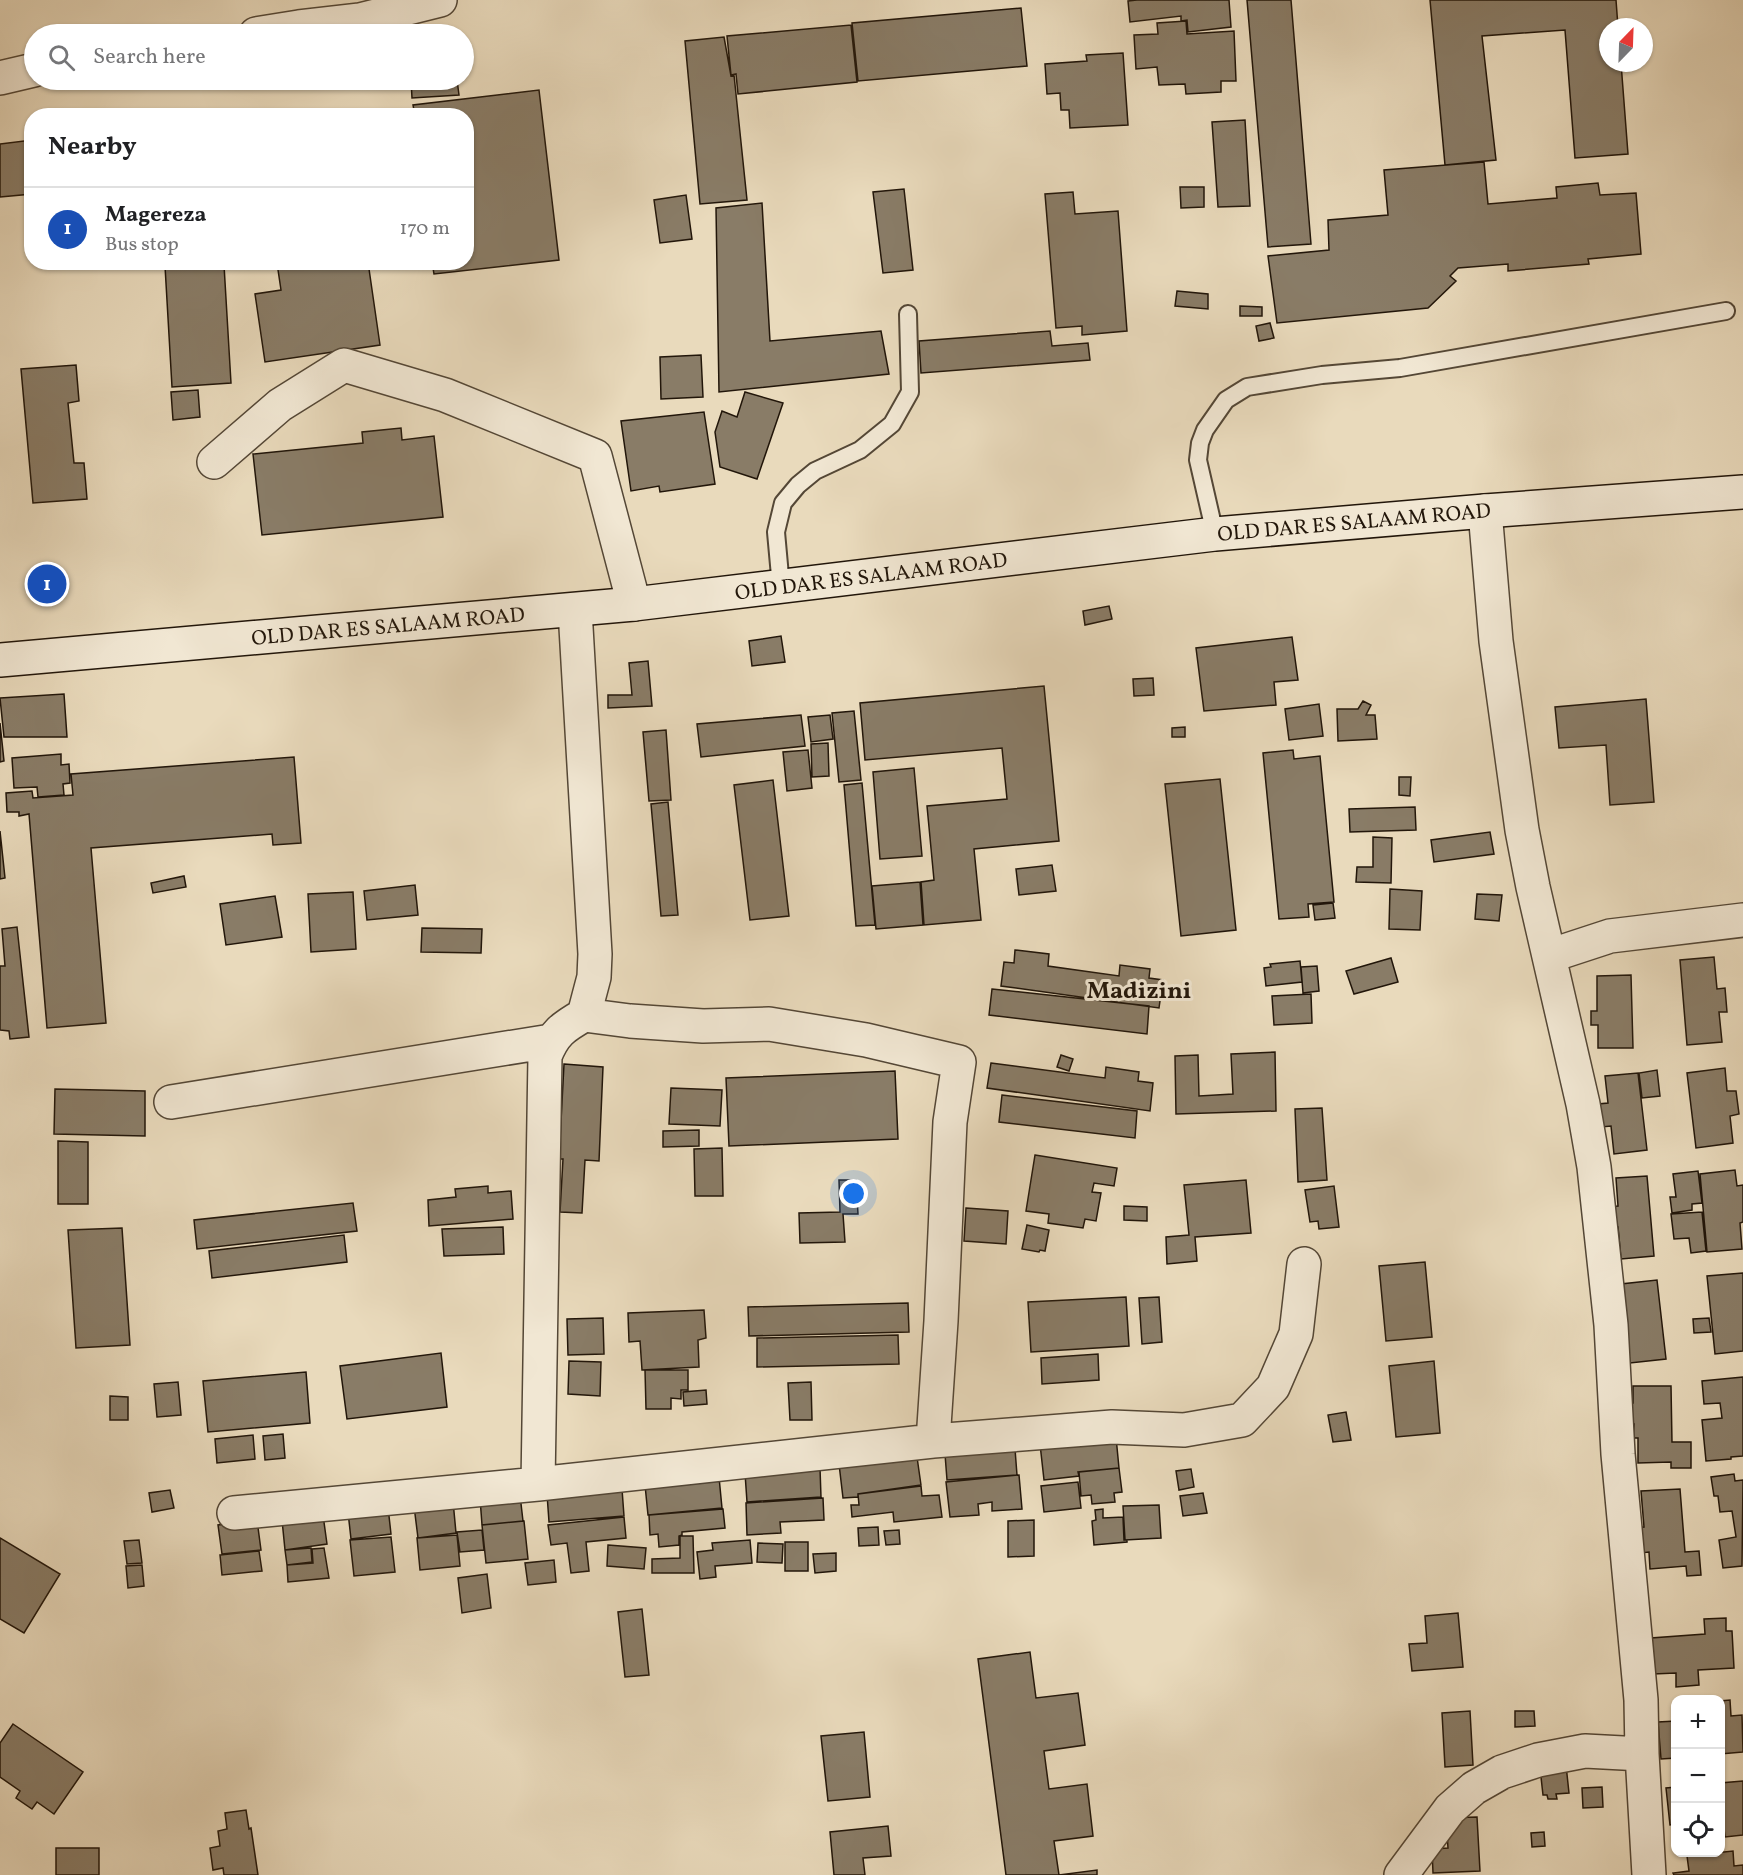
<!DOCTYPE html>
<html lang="en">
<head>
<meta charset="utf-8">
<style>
  body { margin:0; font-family:Vollkorn,serif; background:#f6f6f6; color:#202124 }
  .controls { position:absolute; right:18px; bottom:18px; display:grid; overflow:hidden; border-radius:12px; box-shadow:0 2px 4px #0004 }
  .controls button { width:54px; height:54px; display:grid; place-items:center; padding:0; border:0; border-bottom:2px solid #e0e0e0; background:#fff; color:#202124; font:30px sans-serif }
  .compass { position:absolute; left:1599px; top:18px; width:54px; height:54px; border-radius:50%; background:#fff; box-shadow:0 2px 4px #0004; rotate:23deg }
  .you { position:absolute; left:854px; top:1194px; width:21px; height:21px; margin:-15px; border:4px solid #fff; border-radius:50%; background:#1a73e8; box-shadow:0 0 0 9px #1a73e833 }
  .badge { display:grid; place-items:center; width:39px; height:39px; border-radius:50%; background:#8f2418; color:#fff; font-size:20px; font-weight:700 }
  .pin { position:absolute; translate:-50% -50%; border:3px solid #fff; box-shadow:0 2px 6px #0006 }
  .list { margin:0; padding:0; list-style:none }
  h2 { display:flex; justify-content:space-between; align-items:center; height:78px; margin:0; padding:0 24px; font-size:26px }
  h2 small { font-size:20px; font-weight:400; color:#757577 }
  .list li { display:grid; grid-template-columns:39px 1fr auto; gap:18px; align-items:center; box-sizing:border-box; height:84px; padding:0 24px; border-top:2px solid #e0e0e0 }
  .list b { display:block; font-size:22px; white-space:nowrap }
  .list p { margin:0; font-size:20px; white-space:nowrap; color:#757577 }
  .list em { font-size:20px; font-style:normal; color:#757577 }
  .icon { flex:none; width:33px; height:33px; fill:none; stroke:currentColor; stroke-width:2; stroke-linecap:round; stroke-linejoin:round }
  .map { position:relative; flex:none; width:1743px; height:1875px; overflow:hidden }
  .search { position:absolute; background:#fff; box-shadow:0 2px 4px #0004; left:24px; top:24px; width:450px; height:66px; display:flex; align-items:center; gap:15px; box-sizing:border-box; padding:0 21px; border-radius:33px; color:#757577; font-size:22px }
  .panel { position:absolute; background:#fff; box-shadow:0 2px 4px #0004; left:24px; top:108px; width:450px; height:162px; border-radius:24px }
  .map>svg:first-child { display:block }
</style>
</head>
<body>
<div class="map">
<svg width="1743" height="1875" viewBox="0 0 1743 1875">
  <rect width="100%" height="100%" fill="#e9dabc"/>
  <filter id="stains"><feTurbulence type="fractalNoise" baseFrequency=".00333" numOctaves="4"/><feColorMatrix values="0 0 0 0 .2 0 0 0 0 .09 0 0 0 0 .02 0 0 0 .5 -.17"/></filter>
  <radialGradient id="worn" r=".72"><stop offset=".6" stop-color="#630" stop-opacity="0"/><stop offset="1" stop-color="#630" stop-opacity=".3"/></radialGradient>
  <path fill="#897c67" stroke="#22160a" stroke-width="1.5" d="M1137 0H1229L1231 27 1188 32 1187 20 1181 21V16L1130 22 1128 1Z
    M1247 0H1291L1311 244 1268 247Z
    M1430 0H1616L1618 27H1608V63H1621L1628 154 1575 158 1565 30 1482 36 1496 160 1445 165Z
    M1021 8 1027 66 858 81 852 23Z
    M1186 21 1187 34 1234 31 1236 81H1221V92L1186 94 1185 84 1159 85 1157 67 1136 69 1134 35 1158 34 1157 23Z
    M851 25 857 82 738 94 736 74 731 75 727 36Z
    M724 37 731 76 734 75 747 200 700 204 685 41Z
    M1123 53 1128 125 1070 128 1069 110H1061L1060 93 1047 94 1045 64 1087 61 1086 55Z
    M411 80H457L459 95 412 98Z
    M539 90 559 260 434 274 432 262H466V116H415L413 105Z
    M1245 120 1250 206 1218 207 1212 122Z
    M32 140V194L0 197V144Z
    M1484 162 1488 204 1557 198 1556 187 1598 183 1600 195 1636 193 1641 254 1588 259 1589 264 1508 271V264L1458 268 1450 276 1456 281 1428 308 1277 323 1268 256 1329 250 1328 220 1388 215 1384 170Z
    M1180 187H1204V207L1181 208Z
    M904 189 913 270 883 273 873 192Z
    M1073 192 1075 214 1118 211 1127 331 1082 335V326L1056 328 1045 194Z
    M686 195 692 239 660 243 654 200Z
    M762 203 770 341 881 331 889 374 719 392 716 208Z
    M180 262H209V266L224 265 231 383 172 387 165 266 181 265Z
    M368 262 380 345 265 362 255 294 281 290 277 263Z
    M1177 291 1208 294V309L1175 306Z
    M1240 306 1262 307V316H1240Z
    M1270 323 1274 338 1259 341 1256 326Z
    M1050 331 1052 346 1088 343 1090 360 921 373 919 341Z
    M701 355 703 397 661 399 660 357Z
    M76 365 79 401 68 403 74 463H84L87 499 33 503 21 369Z
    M198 390 200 417 173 420 171 392Z
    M745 392 783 403 757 479 720 467 715 432 722 411 737 417Z
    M704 412 715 484 660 492 659 486 631 491 621 421Z
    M401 428 402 440 434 436 443 517 262 535 253 454 363 443 362 432Z
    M1109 606 1112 619 1085 625 1083 611Z
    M781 636 785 662 752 666 749 641Z
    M1292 637 1298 680 1274 682 1276 705 1204 711 1196 648Z
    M648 661 652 706 608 708V695H632L629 663Z
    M1153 678 1154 695 1134 696 1133 679Z
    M1044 686 1059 841 974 849 981 920 924 925 921 882 934 880 927 806 1007 799 1002 748 865 760 860 703Z
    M64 694 67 737H4L0 698Z
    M1646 699 1654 802 1610 805 1606 745 1559 748 1555 707Z
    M1363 701 1371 705 1366 715H1375L1377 739 1338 741 1337 709H1358Z
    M1319 704 1323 736 1289 740 1285 709Z
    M854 711 861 780 839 782 832 713Z
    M801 715 805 746 701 757 697 724Z
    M830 715 833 739 811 742 808 717Z
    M0 723 4 761 0 762Z
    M1185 727V737H1172V728Z
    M666 730 671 800 649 801 643 732Z
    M828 743 829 776 812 777 811 744Z
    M808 750 812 788 787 791 783 752Z
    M1293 750 1294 759 1320 756 1334 902 1308 904 1309 917 1279 919 1263 753Z
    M61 754V765L69 764 70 783 63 784 64 795 38 797 37 787 14 788 12 758Z
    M294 757 301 843 273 845 272 834 91 848 106 1023 47 1028 29 814 19 816V812H7L6 793 32 791 33 798 73 795 71 774Z
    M914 768 922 856 880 859 873 772Z
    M1399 777H1411L1410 796 1399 795Z
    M1220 779 1236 930 1181 936 1165 784Z
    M773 780 789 916 750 920 734 785Z
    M862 783 875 925 856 926 844 785Z
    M668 802 678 915 661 916 651 804Z
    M1415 807 1416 830 1350 832 1349 809Z
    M0 831 5 878 0 879Z
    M1490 832 1494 854 1434 862 1431 840Z
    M1373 837 1392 838 1391 883 1356 882 1357 867H1373Z
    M1052 865 1056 891 1019 895 1016 869Z
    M184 876 186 887 153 893 151 883Z
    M920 882 923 925 876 929 872 886Z
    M415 885 418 915 367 920 364 891Z
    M1390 889 1422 891 1420 930 1389 929Z
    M353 892 356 949 311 952 308 894Z
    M1477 894 1502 895 1499 921 1475 919Z
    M275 896 282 937 226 945 220 904Z
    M1333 903 1335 918 1315 920 1313 905Z
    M17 927 29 1037 10 1039 9 1031 0 1030V966H5L2 929Z
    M422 928 482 929 481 953 421 952Z
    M1015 950 1049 954 1048 966 1119 976 1120 965 1150 969 1149 978 1163 980 1159 1008 1001 986 1004 962 1014 963Z
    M1714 957 1717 989 1725 988 1727 1012H1719L1722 1042 1687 1045 1680 960Z
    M1391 958 1398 982 1354 994 1346 971Z
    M1300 961 1302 982 1266 986 1264 968 1271 967 1270 964Z
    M1317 966 1319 991 1303 993 1301 967Z
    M1631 975 1633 1048H1598V1025H1591V1011H1597V976Z
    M992 989 1149 1006 1147 1034 989 1015Z
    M1311 994 1312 1023 1274 1025 1272 996Z
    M1275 1052 1276 1111 1176 1114 1175 1056 1198 1055 1199 1096 1233 1094 1231 1054Z
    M1061 1055 1073 1059 1069 1071 1057 1067Z
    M991 1063 1105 1078 1106 1067 1139 1072 1138 1081 1153 1083 1150 1111 987 1088Z
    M564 1064 603 1067 599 1161 585 1160 582 1213 560 1212 563 1159H559Z
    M1725 1068 1727 1091H1736L1739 1114 1730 1116 1733 1143 1696 1148 1687 1073Z
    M1657 1070 1660 1096 1642 1098 1639 1073Z
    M895 1071 898 1139 729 1146 726 1078Z
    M1638 1073 1647 1150 1614 1154 1611 1126 1601 1127 1598 1104 1608 1103 1605 1076Z
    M671 1088 722 1090 720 1126 669 1124Z
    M55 1089 145 1091V1136L54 1134Z
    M1002 1095 1137 1111 1135 1138 999 1122Z
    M1322 1108 1327 1180 1298 1182 1295 1109Z
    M699 1130V1146L663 1147V1131Z
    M58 1141 88 1142V1204H58Z
    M722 1148 723 1196H695L694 1149Z
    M1035 1155 1117 1168 1114 1186 1094 1183 1092 1192 1101 1193 1096 1221 1085 1219 1083 1228 1048 1223 1049 1214 1026 1211Z
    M1735 1170 1737 1186 1743 1185V1222L1740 1223 1742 1249 1707 1252 1700 1174Z
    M1698 1171 1702 1203 1692 1204V1210L1672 1213 1670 1197H1676L1673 1174Z
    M1647 1176 1654 1256 1621 1259 1618 1227 1608 1228 1606 1207 1618 1206 1616 1178Z
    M839 1180H856L858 1214H843L845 1242 800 1243 799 1213 840 1212Z
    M1246 1180 1251 1233 1195 1237 1197 1261 1167 1264 1166 1237 1189 1235 1184 1185Z
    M488 1186V1193L511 1191 513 1219 429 1226 428 1200 456 1197 455 1189Z
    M1334 1186 1339 1227 1319 1229 1318 1221 1310 1222 1305 1190Z
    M353 1203 357 1231 197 1249 194 1220Z
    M1124 1206 1147 1207V1221L1124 1220Z
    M966 1208 1008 1211 1006 1244 964 1241Z
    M1702 1212 1706 1251 1691 1253 1689 1238 1674 1239 1671 1214Z
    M1027 1225 1049 1230 1045 1251 1040 1250 1039 1252 1022 1249Z
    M503 1227 504 1254 444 1256 442 1229Z
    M122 1228 130 1345 76 1348 68 1230Z
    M344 1235 347 1262 212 1278 209 1251Z
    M1425 1262 1432 1337 1386 1341 1379 1266Z
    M1743 1273V1351L1715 1354 1707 1276Z
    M1657 1280 1666 1359 1630 1363 1621 1284Z
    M1126 1297 1129 1346 1031 1352 1028 1302Z
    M1159 1297 1162 1342 1142 1344 1139 1298Z
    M908 1303 909 1332 749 1336 748 1307Z
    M704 1310 706 1338 698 1340 699 1367 642 1370 640 1341 629 1342 628 1313Z
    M603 1318 604 1354 568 1355 567 1319Z
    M1709 1318 1711 1332 1694 1333 1693 1319Z
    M898 1335 899 1364 757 1367V1338Z
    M441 1353 447 1407 347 1419 340 1366Z
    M1098 1354 1099 1380 1042 1384 1041 1358Z
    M569 1361 601 1362 600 1396 568 1394Z
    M1434 1361 1440 1433 1396 1437 1389 1366Z
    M645 1370H688V1390H681V1399L671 1398V1409H646Z
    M306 1372 310 1423 208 1432 203 1381Z
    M1743 1377V1456L1731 1457V1459L1706 1461 1702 1420 1722 1418 1720 1403 1704 1404 1702 1381Z
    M178 1382 181 1415 157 1417 154 1384Z
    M811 1382 812 1420H790L788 1383Z
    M1633 1386H1671L1672 1442H1691V1468H1671V1462L1638 1463V1438H1633L1634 1424 1619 1425V1403H1633Z
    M706 1390 707 1404 684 1406 683 1392Z
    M110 1396 128 1397V1420H110Z
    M1346 1412 1351 1440 1333 1442 1328 1415Z
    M283 1434 285 1458 265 1460 263 1436Z
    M253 1435 255 1459 217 1463 215 1439Z
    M1116 1437 1119 1468 1078 1472 1079 1476 1044 1480 1040 1444Z
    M1015 1449 1017 1475 947 1480 945 1454Z
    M917 1457 921 1485 858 1494V1497L843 1498 839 1464Z
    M820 1468 821 1497 747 1502 745 1473Z
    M1119 1468 1122 1492 1114 1493 1115 1502 1092 1504 1091 1495 1081 1496 1079 1472Z
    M1191 1469 1194 1487 1179 1490 1176 1471Z
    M1734 1474 1735 1481 1743 1480 1742 1566 1723 1568 1719 1540 1736 1537 1732 1511 1720 1512 1718 1496H1714L1711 1477Z
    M1019 1475 1022 1509 992 1511V1502L978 1504 979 1515 950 1517 946 1482Z
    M719 1477 722 1508 648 1515 645 1485Z
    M1078 1482 1081 1508 1044 1512 1041 1486Z
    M921 1486 922 1496 939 1495 942 1517 894 1522 893 1512 852 1517 851 1505H859L858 1494Z
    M622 1489 624 1516 549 1522 547 1494Z
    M1680 1489 1685 1552 1699 1551 1701 1575 1687 1576 1686 1566 1650 1569 1649 1552 1631 1554 1629 1528 1644 1527 1641 1491Z
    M170 1490 174 1508 152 1512 149 1493Z
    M1203 1493 1207 1513 1183 1516 1180 1496Z
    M520 1495 523 1521 482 1525 480 1498Z
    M823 1498 824 1520 780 1522 781 1533 747 1535 746 1503Z
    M453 1501 456 1533 418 1538 414 1506Z
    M1159 1505 1161 1538 1125 1540 1123 1506Z
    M388 1507 391 1534 351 1539 348 1512Z
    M723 1509 725 1528 682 1532V1535L679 1536V1545L659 1547 658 1534 650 1535 649 1515Z
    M1103 1509V1518L1123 1517 1124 1540H1127V1542L1094 1545 1092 1521 1096 1520 1095 1510Z
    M323 1515 327 1544 285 1550 282 1520Z
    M624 1517 626 1538 586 1542 589 1571 571 1573 567 1543 551 1545 548 1525Z
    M257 1520 261 1550 222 1554 218 1525Z
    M1034 1520V1556L1008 1557V1521Z
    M524 1521 528 1559 486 1563 482 1525Z
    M878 1527 879 1545 859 1546 858 1528Z
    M482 1530 484 1550 460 1552 457 1532Z
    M899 1530 900 1544 886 1545 884 1531Z
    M457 1535 460 1566 420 1570 417 1538Z
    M680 1536H693L694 1573H652V1559L680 1558Z
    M391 1537 395 1572 354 1576 350 1540Z
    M0 1538 60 1574 24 1633 0 1619Z
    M139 1540 142 1563 127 1564 124 1541Z
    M750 1540 752 1563 715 1566 716 1577 700 1579 697 1552 713 1550 712 1543Z
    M785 1542H808V1571H785Z
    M758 1543 783 1544 782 1563 757 1562Z
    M608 1545 646 1548 644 1569 607 1566Z
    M311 1548 312 1562 287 1565 285 1550Z
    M324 1548 329 1578 288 1582 287 1565 313 1563 312 1549Z
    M259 1551 262 1571 222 1575 220 1555Z
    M836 1553V1571L815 1573 813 1554Z
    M554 1560 556 1582 528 1585 525 1563Z
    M142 1565 144 1586 128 1588 126 1566Z
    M487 1574 491 1608 462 1613 458 1578Z
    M642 1609 649 1675 625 1677 618 1612Z
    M1458 1613 1463 1667 1412 1671 1409 1644 1427 1643 1425 1616Z
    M1726 1618V1631H1732L1734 1668 1698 1670 1699 1685 1676 1687V1673L1653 1674 1651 1638 1705 1634 1704 1619Z
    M1030 1652 1036 1698 1078 1693 1085 1745 1044 1751 1049 1789 1087 1784 1093 1836 1054 1841 1059 1875 1097 1870V1875H1006L978 1659Z
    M1730 1700 1731 1716 1742 1715 1743 1752 1720 1754V1701Z
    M1470 1711 1473 1765 1445 1767 1442 1713Z
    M1515 1711H1534L1535 1726 1515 1727Z
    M1676 1721V1758L1661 1759 1658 1722Z
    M13 1724 83 1772 54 1814 37 1802 32 1809 16 1798 20 1791 0 1777V1743Z
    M864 1732 870 1797 828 1801 821 1736Z
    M1566 1765 1569 1793 1556 1794 1557 1799H1548L1547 1795H1543L1540 1768Z
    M1743 1781V1835L1725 1837 1723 1821H1720V1783Z
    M1602 1787 1603 1807 1583 1808 1582 1788Z
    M1676 1787V1824L1670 1825 1666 1788Z
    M246 1810 249 1829 251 1828 258 1875H224L223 1868 213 1870 210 1848 220 1846 218 1831 227 1829 225 1813Z
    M1477 1817 1480 1871 1433 1873 1432 1849 1448 1848 1446 1818Z
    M888 1826 891 1856 863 1858 865 1875H834L830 1832Z
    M1544 1832 1545 1846 1532 1847 1531 1833Z
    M56 1848H99V1875H56Z
    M1733 1851 1734 1866 1743 1865V1875H1674L1673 1873 1689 1871 1687 1856Z"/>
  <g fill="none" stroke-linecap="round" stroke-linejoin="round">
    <g stroke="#544736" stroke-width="20">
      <path id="service" d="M1215 534 1198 460 1200 443 1205 430 1226 400 1247 387 1322 375 1400 368 1726 311
        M781 587 776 532 783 503 798 485 815 471 860 450 892 424 910 392 908 314"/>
    </g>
    <g stroke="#544736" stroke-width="36">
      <path id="minor" d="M256 34 299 27 360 20 440 0
        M0 78 34 70
        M214 462 280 405 344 365 445 395 595 456 634 604
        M1485 511 1496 641 1522 830 1533 887 1583 1104 1594 1167 1611 1325 1618 1454 1641 1700 1642 1754 1649 1875
        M575 610 595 954 594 977 584 1015C563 1027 554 1033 545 1056L538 1484 933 1441 1112 1427 1184 1430 1242 1420 1273 1387 1296 1334 1304 1264
        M1549 956 1610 936 1743 920
        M584 1015 630 1021 703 1026 769 1024 866 1040 959 1062 950 1122 941 1321 933 1441
        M171 1102 551 1041
        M234 1513 538 1484
        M1401 1875 1450 1809 1474 1788 1502 1772 1538 1760 1585 1751 1642 1754"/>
    </g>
    <g stroke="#22160a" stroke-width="36">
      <path id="secondary" d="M0 660 634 604 1215 534 1485 511 1743 492"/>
    </g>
    <use href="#service" stroke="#f1e7d3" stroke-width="16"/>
    <use href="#minor" stroke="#f1e7d3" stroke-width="33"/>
    <use href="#secondary" stroke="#f1e7d3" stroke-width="33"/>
  </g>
  <g text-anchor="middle" stroke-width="6" stroke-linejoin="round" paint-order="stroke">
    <g font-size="21" fill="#22160a" stroke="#f1e7d3">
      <text transform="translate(1354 522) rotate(-5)" y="7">OLD DAR ES SALAAM ROAD</text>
      <text transform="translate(871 576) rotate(-7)" y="7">OLD DAR ES SALAAM ROAD</text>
      <text transform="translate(388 626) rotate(-5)" y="7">OLD DAR ES SALAAM ROAD</text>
    </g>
    <g font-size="24" font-weight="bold" fill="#22160a" stroke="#f1e7d3">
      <text x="1139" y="998">Madizini</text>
    </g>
  </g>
  <rect width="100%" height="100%" filter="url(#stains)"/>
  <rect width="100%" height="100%" fill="url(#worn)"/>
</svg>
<div class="controls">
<button>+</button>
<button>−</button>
<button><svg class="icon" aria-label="locate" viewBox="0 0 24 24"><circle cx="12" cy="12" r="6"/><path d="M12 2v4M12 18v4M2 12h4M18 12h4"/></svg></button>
</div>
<svg class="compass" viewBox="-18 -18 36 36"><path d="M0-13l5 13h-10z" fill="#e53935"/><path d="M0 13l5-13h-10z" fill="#757577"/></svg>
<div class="you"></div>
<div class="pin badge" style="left:47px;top:584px;background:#1a4fb4">1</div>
<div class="search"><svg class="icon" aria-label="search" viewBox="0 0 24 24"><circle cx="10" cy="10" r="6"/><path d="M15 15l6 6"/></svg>Search here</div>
<section class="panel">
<h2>Nearby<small></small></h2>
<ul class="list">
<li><span class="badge" style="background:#1a4fb4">1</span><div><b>Magereza</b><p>Bus stop</p></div><em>170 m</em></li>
</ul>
</section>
</div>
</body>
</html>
